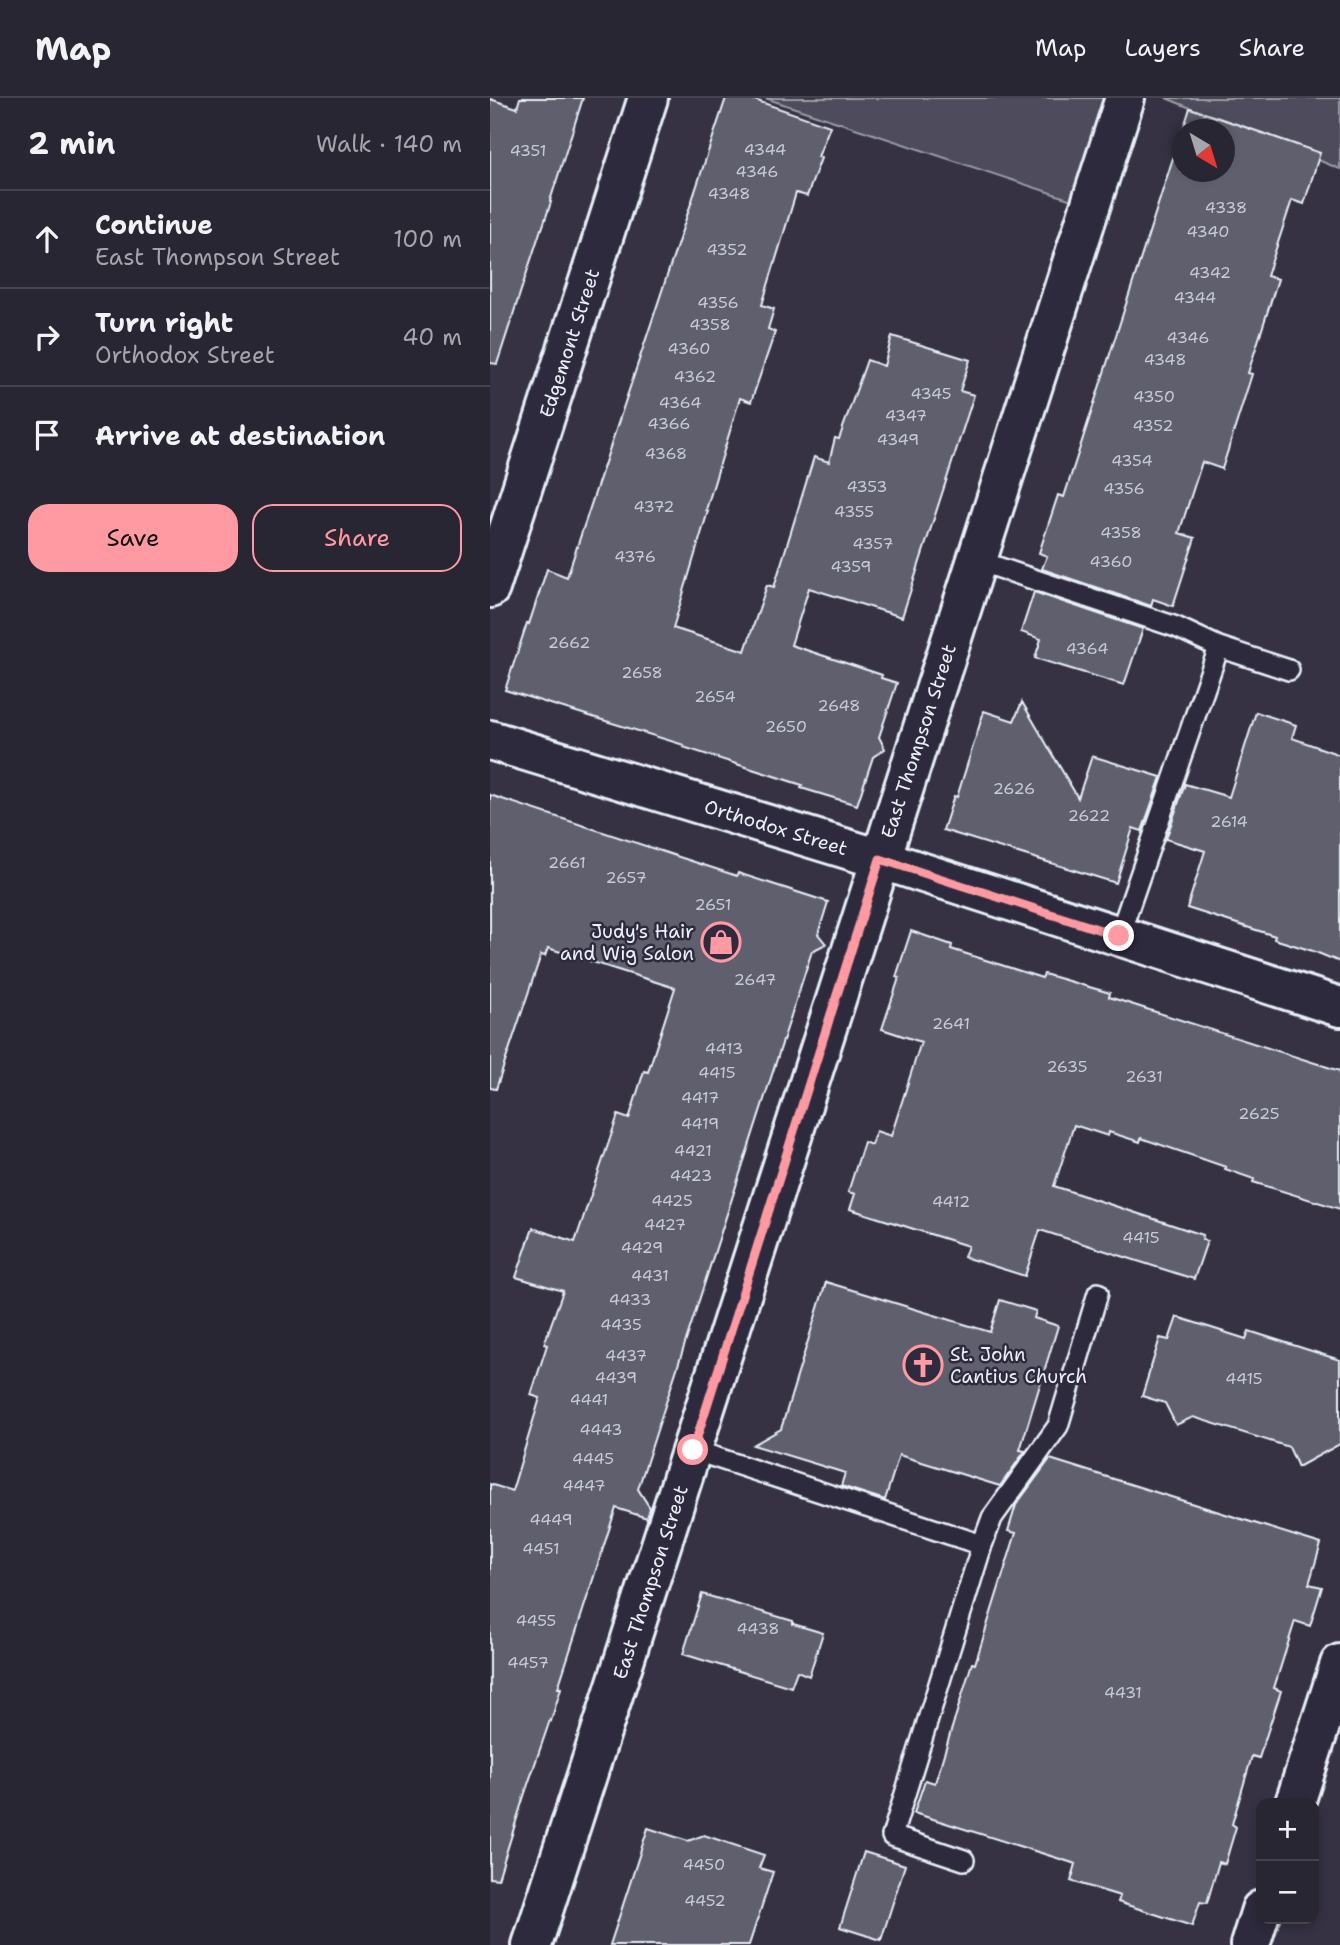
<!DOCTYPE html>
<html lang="en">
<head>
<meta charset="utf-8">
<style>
  body { margin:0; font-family:"Shantell Sans",sans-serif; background:#302e3b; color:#f1f3f6 }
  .controls { position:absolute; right:21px; bottom:21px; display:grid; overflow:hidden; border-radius:14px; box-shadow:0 4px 10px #0003 }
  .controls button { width:63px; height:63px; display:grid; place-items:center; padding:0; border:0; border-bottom:2px solid #44434e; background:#282633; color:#f1f3f6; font:35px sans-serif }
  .compass { position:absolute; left:682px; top:21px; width:63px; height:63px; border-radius:50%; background:#282633; box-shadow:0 4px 10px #0003; rotate:142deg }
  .stop { position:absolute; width:21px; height:21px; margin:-16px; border:5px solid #ff9aa2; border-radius:50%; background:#fff }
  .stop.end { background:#ff9aa2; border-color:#fff; box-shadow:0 2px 7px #0008 }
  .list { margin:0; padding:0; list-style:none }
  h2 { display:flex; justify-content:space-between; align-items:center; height:91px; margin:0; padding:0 28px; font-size:30px }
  h2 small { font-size:23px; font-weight:400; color:#a5a5ac }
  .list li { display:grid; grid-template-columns:46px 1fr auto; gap:21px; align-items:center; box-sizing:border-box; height:98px; padding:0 28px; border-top:2px solid #44434e }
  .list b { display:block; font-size:26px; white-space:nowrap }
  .list p { margin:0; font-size:23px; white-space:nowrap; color:#a5a5ac }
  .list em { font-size:23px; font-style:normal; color:#a5a5ac }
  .actions { display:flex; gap:14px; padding:21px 28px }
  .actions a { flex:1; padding:16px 0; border:2px solid #ff9aa2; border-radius:21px; text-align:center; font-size:24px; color:#ff9aa2 }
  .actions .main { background:#ff9aa2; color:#111 }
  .icon { flex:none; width:38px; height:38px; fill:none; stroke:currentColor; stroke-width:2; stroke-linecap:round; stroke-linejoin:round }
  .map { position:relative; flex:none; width:850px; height:1847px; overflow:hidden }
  header { display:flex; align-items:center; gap:42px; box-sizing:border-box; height:98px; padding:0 35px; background:#282633; border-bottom:2px solid #44434e }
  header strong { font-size:33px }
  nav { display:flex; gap:38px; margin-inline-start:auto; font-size:24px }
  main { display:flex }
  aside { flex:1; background:#282633 }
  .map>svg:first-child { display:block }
</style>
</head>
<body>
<header>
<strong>Map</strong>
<nav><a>Map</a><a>Layers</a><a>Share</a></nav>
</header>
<main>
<aside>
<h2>2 min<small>Walk · 140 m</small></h2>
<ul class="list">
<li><svg class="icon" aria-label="ahead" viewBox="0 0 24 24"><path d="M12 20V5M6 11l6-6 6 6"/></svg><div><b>Continue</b><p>East Thompson Street</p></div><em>100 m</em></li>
<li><svg class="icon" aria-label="right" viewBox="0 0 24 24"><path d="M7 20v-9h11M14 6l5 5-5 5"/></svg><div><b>Turn right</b><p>Orthodox Street</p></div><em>40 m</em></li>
<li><svg class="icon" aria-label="arrive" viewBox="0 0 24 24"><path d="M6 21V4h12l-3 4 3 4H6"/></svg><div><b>Arrive at destination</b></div></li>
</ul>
<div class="actions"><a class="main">Save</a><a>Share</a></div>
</aside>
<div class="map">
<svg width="850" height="1847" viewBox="0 0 850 1847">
  <rect width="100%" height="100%" fill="#363244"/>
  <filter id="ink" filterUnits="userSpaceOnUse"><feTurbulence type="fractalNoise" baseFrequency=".0143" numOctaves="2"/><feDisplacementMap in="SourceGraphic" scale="14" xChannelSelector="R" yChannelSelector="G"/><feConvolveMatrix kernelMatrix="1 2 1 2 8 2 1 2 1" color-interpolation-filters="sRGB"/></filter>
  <g filter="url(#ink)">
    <path fill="#4d4b5c" stroke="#9a9eaa" stroke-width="2" d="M275 0H635L600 108Z
      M676 0H850V71Z"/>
    <path fill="#605e6e" stroke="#e8f1f8" stroke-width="2" d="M30 0H93L60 103 61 104 52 131H51L7 266 0 265V1L27 10Z
      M236 0H259L340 28 328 59 331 60 317 98 306 95 272 207 284 211 278 231 285 234 261 304 250 300 216 412 218 413 183 530 255 553 277 487 284 489 324 359 339 364 345 340 349 341 377 262 394 268 402 238 480 262 470 293 484 297 412 519 319 490 301 547 392 577 391 580 407 585 389 639 395 651 383 659 367 707 311 690 312 687 193 649 194 647 15 592 37 525 39 526 57 471 77 479Z
      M700 10 830 55 814 106 802 102 777 178 788 181 758 275 762 276 732 371 712 364 689 435 705 440 683 508 663 501 661 508 552 471 557 458 549 455 568 397 574 399 692 32V74H734V32H693Z
      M544 494 653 531 634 587 545 560 551 541 531 534Z
      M532 604 588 700 602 658 671 679 652 733 643 730 626 785 453 732 464 698 467 699 494 613 524 623Z
      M766 614 806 627 802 640 850 657V864L823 853 784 841 785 838 697 810 715 753 676 741 695 686 739 699Z
      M0 697 247 778 248 775 338 804 328 836 336 846 322 853 148 1391 160 1410 157 1420 126 1410 68 1590H71L61 1623 60 1622 34 1698 8 1781 0 1780V1386L22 1393 50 1300 41 1297 57 1247 54 1246 73 1193 26 1179 43 1130 85 1144 128 1017 139 1021 154 973 158 974 185 890 58 850 55 858 51 857 6 991 0 990Z
      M421 833 462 847 461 851 552 880 554 876 620 895 619 899 850 973V1111L763 1084 764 1081 735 1071 736 1069 651 1040 650 1044 619 1034 618 1038 584 1027 564 1088 713 1137 712 1141 717 1143 704 1181 550 1132 535 1178 474 1159 478 1148 360 1111 365 1096 358 1094 374 1044 381 1047 386 1033 401 1038 431 944 392 931 409 880 406 879Z
      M336 1184 500 1234 510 1202 546 1213 544 1220 568 1228 530 1352 535 1353 510 1388 409 1357 395 1402 351 1388 355 1375 263 1347 291 1331Z
      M687 1219 756 1241 759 1233 850 1262V1346L808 1369 799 1349 703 1319 686 1327 675 1305 652 1298 670 1240 679 1242Z
      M560 1361 831 1446 819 1486 832 1489 820 1528 805 1523 784 1590 791 1593 769 1660 762 1658 742 1726 746 1729 735 1766 729 1764 717 1805 710 1804 702 1828 628 1804 630 1798 581 1783 586 1766 424 1715 435 1682 445 1685 482 1565 485 1566 526 1435 518 1433 526 1407Z
      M212 1496 303 1523V1526L333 1535 319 1578 307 1573 301 1589 193 1556Z
      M158 1730 198 1743 214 1737 274 1757 269 1770 283 1774 259 1847H120Z
      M374 1754 415 1767 391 1842 350 1829Z"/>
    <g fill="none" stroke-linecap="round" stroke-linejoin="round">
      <g stroke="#e8f1f8" stroke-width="24">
        <path id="lane" d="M486 462 686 529 729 549
          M629 838 729 549 799 572
          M203 1352 492 1447
          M474 1762 402 1738 492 1447 502 1420 568 1328 608 1195"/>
      </g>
      <g stroke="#e8f1f8" stroke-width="44">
        <path id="street" d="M0 490 158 0
          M805 1705 850 1566
          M42 1847C242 1232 436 615 635 0
          M760 1847 771 1812"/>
      </g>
      <g stroke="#e8f1f8" stroke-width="44">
        <path id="secondary" d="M0 642 390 761 850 909"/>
      </g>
      <use href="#lane" stroke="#2f2a3d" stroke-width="19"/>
      <use href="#street" stroke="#2f2a3d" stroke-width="38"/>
      <use href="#secondary" stroke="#2f2a3d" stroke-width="38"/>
    </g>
  </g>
  <g fill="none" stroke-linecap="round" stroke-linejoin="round" filter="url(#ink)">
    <path stroke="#ff9aa2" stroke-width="9" d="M203 1352 390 761 629 838"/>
  </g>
  <defs>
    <g id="shop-ring" transform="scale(2.0125)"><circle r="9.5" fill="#2f2a3d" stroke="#ff9aa2" stroke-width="1.5"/><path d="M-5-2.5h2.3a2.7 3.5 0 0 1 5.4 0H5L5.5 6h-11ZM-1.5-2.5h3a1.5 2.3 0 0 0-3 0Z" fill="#ff9aa2"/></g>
    <g id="church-ring" transform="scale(2.0125)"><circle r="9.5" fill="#2f2a3d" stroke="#ff9aa2" stroke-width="1.5"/><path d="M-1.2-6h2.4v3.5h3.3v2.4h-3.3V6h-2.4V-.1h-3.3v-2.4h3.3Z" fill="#ff9aa2"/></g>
  </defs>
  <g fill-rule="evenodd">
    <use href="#shop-ring" x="231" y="844"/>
    <use href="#church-ring" x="433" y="1267"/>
  </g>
  <g text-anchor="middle" stroke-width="5" stroke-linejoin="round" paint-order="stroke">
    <g font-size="16" fill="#c6ccd6">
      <text x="275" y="57">4344</text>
      <text x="38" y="58">4351</text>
      <text x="267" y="79">4346</text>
      <text x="239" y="101">4348</text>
      <text x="736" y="115">4338</text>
      <text x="718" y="139">4340</text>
      <text x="237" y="157">4352</text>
      <text x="720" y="180">4342</text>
      <text x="705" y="205">4344</text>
      <text x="228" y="210">4356</text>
      <text x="220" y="232">4358</text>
      <text x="698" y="245">4346</text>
      <text x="199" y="256">4360</text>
      <text x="675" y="267">4348</text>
      <text x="205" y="284">4362</text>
      <text x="441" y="301">4345</text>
      <text x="664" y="304">4350</text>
      <text x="190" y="310">4364</text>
      <text x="416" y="323">4347</text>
      <text x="179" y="331">4366</text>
      <text x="663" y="333">4352</text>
      <text x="408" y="347">4349</text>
      <text x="176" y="361">4368</text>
      <text x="642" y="368">4354</text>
      <text x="377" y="394">4353</text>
      <text x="634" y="396">4356</text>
      <text x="164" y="414">4372</text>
      <text x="364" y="419">4355</text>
      <text x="631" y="440">4358</text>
      <text x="383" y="451">4357</text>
      <text x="145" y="464">4376</text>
      <text x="621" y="469">4360</text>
      <text x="361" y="474">4359</text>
      <text x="79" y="550">2662</text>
      <text x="597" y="556">4364</text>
      <text x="152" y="580">2658</text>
      <text x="225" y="604">2654</text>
      <text x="349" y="613">2648</text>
      <text x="296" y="634">2650</text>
      <text x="524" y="696">2626</text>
      <text x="599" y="723">2622</text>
      <text x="739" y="729">2614</text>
      <text x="77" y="770">2661</text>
      <text x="136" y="785">2657</text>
      <text x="223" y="812">2651</text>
      <text x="265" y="887">2647</text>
      <text x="461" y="931">2641</text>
      <text x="234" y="956">4413</text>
      <text x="577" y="974">2635</text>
      <text x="227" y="980">4415</text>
      <text x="654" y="984">2631</text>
      <text x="210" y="1005">4417</text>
      <text x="769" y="1021">2625</text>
      <text x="210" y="1031">4419</text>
      <text x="203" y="1058">4421</text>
      <text x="201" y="1083">4423</text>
      <text x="182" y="1108">4425</text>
      <text x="461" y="1109">4412</text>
      <text x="175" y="1132">4427</text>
      <text x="651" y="1145">4415</text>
      <text x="152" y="1155">4429</text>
      <text x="160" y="1183">4431</text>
      <text x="140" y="1207">4433</text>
      <text x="131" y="1232">4435</text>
      <text x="136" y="1263">4437</text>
      <text x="126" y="1285">4439</text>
      <text x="754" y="1286">4415</text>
      <text x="99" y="1307">4441</text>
      <text x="111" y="1337">4443</text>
      <text x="103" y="1366">4445</text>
      <text x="94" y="1393">4447</text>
      <text x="61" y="1427">4449</text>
      <text x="51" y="1456">4451</text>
      <text x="46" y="1528">4455</text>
      <text x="268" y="1536">4438</text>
      <text x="38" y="1570">4457</text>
      <text x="633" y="1600">4431</text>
      <text x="214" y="1772">4450</text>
      <text x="215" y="1808">4452</text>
    </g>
    <g font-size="19" fill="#e8f1f8" stroke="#2f2a3d">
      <text transform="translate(79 245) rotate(-72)" y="7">Edgemont Street</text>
      <text transform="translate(428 643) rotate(-72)" y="7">East Thompson Street</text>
      <text transform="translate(286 729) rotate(17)" y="7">Orthodox Street</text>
      <text transform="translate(160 1484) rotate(-72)" y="7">East Thompson Street</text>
    </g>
    <g font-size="19" fill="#e8f1f8" stroke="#2f2a3d" text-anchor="end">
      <text x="204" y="840">Judy's Hair<tspan x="204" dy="22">and Wig Salon</tspan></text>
      <text x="460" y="1263" text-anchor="start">St. John<tspan x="460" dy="22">Cantius Church</tspan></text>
    </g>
  </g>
</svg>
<div class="controls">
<button>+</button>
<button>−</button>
</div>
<svg class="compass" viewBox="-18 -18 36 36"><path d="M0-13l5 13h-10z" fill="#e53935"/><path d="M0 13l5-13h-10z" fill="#a5a5ac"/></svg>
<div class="stop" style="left:203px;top:1352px"></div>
<div class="stop end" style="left:629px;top:838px"></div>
</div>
</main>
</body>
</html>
